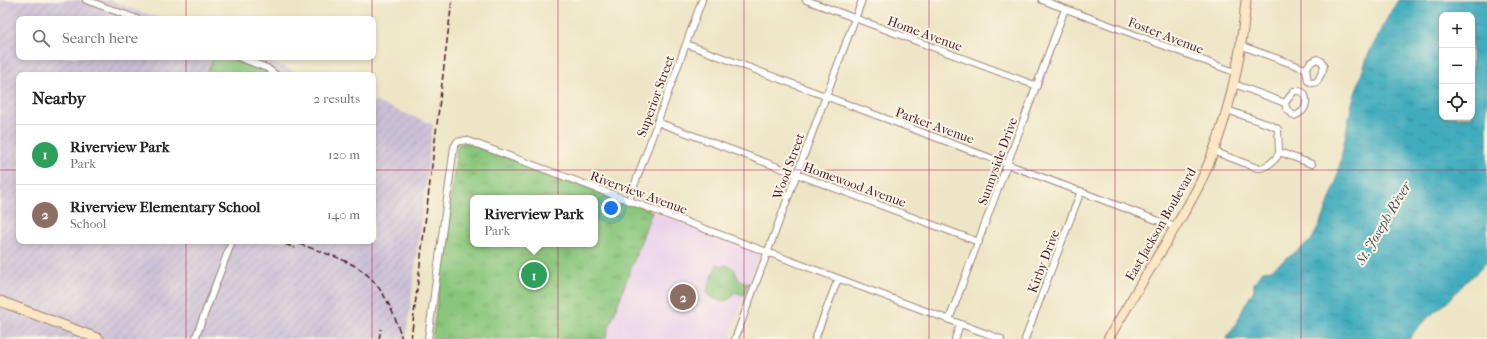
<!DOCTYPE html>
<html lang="en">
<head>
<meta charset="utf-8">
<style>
  body { margin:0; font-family:"IM FELL French Canon",serif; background:#f6f6f6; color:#222 }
  .controls { position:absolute; right:12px; top:12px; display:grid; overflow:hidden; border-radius:8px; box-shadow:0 2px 6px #0003 }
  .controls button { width:36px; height:36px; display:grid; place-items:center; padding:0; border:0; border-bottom:1px solid #e0e0e0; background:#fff; color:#222; font:20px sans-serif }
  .you { position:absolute; left:611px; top:208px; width:14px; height:14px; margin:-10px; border:3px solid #fff; border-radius:50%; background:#1a73e8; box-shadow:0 0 0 6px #1a73e833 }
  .badge { display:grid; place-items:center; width:26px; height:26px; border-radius:50%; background:#ea580c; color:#fff; font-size:13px; font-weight:700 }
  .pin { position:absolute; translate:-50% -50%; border:2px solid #fff; box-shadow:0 1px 4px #0006 }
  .popup { position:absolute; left:470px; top:195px; width:128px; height:52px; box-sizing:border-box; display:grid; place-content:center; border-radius:8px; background:#fff; filter:drop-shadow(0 1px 3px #0005); font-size:13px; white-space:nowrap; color:#767676 }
  .popup b { font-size:15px; color:#222 }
  .popup::after { content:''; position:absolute; left:50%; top:100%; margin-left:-8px; border:8px solid transparent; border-top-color:#fff }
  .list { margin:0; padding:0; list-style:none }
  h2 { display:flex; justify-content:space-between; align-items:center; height:52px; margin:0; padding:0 16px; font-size:17px }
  h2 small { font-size:13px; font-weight:400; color:#767676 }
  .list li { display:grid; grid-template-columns:26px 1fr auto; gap:12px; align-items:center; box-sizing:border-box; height:60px; padding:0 16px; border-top:1px solid #e0e0e0 }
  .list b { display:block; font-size:15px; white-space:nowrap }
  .list p { margin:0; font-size:13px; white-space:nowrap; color:#767676 }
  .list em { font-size:13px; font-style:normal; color:#767676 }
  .icon { flex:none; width:22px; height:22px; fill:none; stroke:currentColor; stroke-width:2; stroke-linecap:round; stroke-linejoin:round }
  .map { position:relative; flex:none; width:1487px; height:339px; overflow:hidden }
  .search { position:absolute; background:#fff; box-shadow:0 2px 6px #0003; left:16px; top:16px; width:360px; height:44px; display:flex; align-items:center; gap:10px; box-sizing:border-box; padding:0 14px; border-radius:8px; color:#767676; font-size:15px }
  .panel { position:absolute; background:#fff; box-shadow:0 2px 6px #0003; left:16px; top:72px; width:360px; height:172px; border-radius:8px }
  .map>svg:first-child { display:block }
</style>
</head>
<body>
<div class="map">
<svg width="1487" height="339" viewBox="0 0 1487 339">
  <defs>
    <pattern id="industrial-furrows" width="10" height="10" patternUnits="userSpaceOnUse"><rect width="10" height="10" fill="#cabfd6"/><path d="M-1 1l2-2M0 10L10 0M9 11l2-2" fill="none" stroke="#afa4b8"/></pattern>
    <pattern id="park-tufts" width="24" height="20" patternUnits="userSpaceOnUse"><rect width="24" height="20" fill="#89c67c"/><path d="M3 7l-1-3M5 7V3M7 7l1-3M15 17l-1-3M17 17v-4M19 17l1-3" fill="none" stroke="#72a066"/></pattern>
    <pattern id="water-ripples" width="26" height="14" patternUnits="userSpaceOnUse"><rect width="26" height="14" fill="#3facbd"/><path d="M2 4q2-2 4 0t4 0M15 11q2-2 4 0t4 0" fill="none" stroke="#378b9a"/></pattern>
  </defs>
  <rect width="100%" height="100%" fill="#fcf5e5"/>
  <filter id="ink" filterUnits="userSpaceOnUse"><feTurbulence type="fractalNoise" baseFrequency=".025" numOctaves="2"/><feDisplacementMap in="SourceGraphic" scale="8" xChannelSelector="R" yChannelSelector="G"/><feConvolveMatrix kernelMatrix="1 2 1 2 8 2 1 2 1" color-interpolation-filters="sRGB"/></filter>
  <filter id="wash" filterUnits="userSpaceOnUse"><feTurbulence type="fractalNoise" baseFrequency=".012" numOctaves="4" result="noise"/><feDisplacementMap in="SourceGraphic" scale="16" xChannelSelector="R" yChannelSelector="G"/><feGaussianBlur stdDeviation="0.9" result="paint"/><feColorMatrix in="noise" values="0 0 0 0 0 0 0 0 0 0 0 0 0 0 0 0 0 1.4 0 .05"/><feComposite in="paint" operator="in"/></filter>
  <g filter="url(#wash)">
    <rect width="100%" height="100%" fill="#ede5c5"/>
    <path fill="#ead1ec" d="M652 211 760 254 729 339H605Z"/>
    <path fill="url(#industrial-furrows)" d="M0 0H110L160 19H19V57H258L305 75H19V241H373V101L433 124 406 339H0Z"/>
    <path fill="#89c67c" stroke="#6a7254" d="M214 57H227L265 72 270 75H206Z"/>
    <path fill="url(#park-tufts)" stroke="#6a7254" fill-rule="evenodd" d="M463 143H467L652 211 605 339H432L457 149 458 145ZM473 198H595V244H473Z
      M717 264 724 267 725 265 734 269 739 280 748 283 744 295 734 292 731 298 722 302 710 297V295L706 293Z"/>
    <path fill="url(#water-ripples)" stroke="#446674" fill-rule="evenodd" d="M1398 0H1487V262C1481 268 1476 274 1469 279 1460 286 1454 297 1445 304 1432 314 1418 325 1409 339H1226L1237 322 1245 305 1254 290V283L1263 271 1271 270 1311 241 1324 216 1337 179 1352 103 1368 55 1390 13ZM1442 15H1472V117H1442Z"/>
  </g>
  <g filter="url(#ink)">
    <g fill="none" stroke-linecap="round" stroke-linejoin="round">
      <g stroke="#9c8278" stroke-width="8">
        <path id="street" d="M86 0 137 19
          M806 0 1037 86
          M1042 0 1237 73
          M686 44 1175 227
          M1242 46 1306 69
          M238 57 267 68 276 75
          M1317 59 1321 61 1324 65 1323 70 1317 82 1313 83 1308 81 1306 69 1310 63Z
          M1234 84 1285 103
          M1294 91H1300L1304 93C1309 104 1305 112 1294 116L1286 108 1285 103Z
          M657 122 979 242
          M1213 151 1257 168C1265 169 1277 160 1279 152 1279 150 1278 132 1278 129L1273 126 1227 110
          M1279 152 1312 164
          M629 200 702 0
          M949 320 1065 9
          M195 339 232 241
          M428 339 454 147 457 142 466 140 1001 339
          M735 339 862 0
          M815 339 838 279
          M955 339 960 324
          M1025 339 1081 191"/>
      </g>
      <g stroke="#9c8278" stroke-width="11">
        <path id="secondary" d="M0 301 99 339
          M1108 339C1126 309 1144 278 1163 248 1176 225 1191 203 1202 179 1228 122 1241 62 1246 0"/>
      </g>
      <use href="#street" stroke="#fff" stroke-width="6"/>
      <use href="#secondary" stroke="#fbe7c3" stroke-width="9"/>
      <path stroke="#4a1f2b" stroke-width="1.5" stroke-dasharray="6 3" stroke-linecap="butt" d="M277 241 295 248
        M291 241C310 248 340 257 357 267 382 283 394 312 402 339
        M379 339 381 329
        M411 339 452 0"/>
    </g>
  </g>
  <path fill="none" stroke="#c2185b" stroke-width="1" stroke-opacity="0.55" d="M186 0V19M372 0V19M558 0V339M744 0V339M929 0V339M1115 0V339M1301 0V339M186 57V75M372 57V75M0 170H19M373 170H1487M186 241V339M372 241V339"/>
  <g text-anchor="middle" stroke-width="4" stroke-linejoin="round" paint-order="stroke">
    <g font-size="13" fill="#4a1f2b" stroke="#fcf5e5">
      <text transform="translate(925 33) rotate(20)" y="5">Home Avenue</text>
      <text transform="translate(1166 35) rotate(21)" y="5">Foster Avenue</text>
      <text transform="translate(655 96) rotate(-70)" y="5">Superior Street</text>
      <text transform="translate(935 125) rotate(20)" y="5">Parker Avenue</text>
      <text transform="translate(997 161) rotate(-70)" y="5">Sunnyside Drive</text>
      <text transform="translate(788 166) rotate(-70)" y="5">Wood Street</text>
      <text transform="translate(855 184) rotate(20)" y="5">Homewood Avenue</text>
      <text transform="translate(639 192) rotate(20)" y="5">Riverview Avenue</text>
      <text transform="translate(1160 224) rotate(-60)" y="5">East Jackson Boulevard</text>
      <text transform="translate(1043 261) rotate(-69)" y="5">Kirby Drive</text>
    </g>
    <g font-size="14" font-style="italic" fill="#465765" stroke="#fcf5e5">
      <text transform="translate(1383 223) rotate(-59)" y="5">St. Joseph River</text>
    </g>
  </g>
</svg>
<div class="controls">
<button>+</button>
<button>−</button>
<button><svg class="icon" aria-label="locate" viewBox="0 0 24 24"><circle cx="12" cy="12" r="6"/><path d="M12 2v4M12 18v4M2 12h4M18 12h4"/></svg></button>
</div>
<div class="you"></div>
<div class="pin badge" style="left:534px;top:275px;background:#2e9e5b">1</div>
<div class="popup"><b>Riverview Park</b>Park</div>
<div class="pin badge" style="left:683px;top:297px;background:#8d6e63">2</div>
<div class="search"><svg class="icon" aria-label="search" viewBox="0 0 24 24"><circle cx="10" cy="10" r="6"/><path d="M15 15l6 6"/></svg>Search here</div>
<section class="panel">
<h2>Nearby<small>2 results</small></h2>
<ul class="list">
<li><span class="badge" style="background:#2e9e5b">1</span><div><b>Riverview Park</b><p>Park</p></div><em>120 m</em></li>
<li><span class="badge" style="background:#8d6e63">2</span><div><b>Riverview Elementary School</b><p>School</p></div><em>140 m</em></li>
</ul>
</section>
</div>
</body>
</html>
